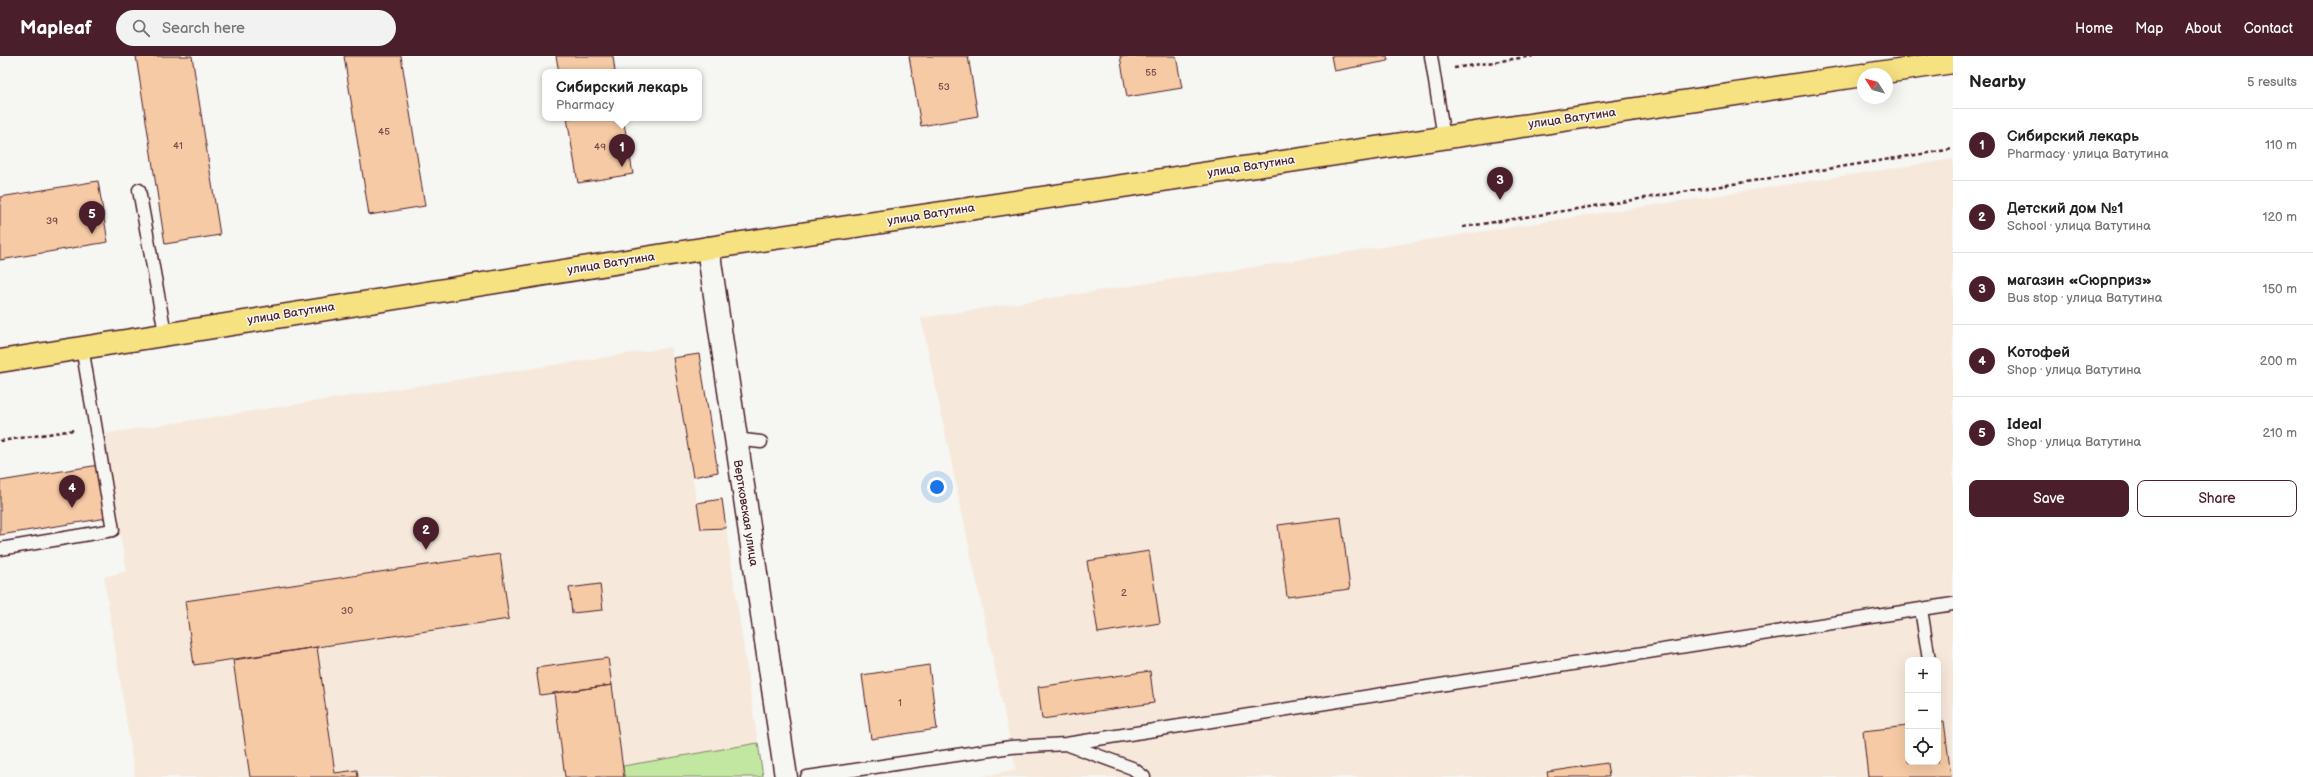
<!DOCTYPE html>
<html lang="en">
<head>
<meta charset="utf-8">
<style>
  body { margin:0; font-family:"Balsamiq Sans",sans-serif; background:#f2f2f2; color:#222 }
  .controls { position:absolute; right:12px; bottom:12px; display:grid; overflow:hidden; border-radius:8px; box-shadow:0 4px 16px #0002 }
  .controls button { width:36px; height:36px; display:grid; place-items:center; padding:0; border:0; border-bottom:1px solid #e0e0e0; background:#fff; color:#222; font:20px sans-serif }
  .compass { position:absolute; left:1857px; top:12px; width:36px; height:36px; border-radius:50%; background:#fff; box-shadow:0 4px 16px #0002; rotate:307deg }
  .you { position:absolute; left:937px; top:431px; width:14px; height:14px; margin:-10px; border:3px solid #fff; border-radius:50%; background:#1a73e8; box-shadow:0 0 0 6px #1a73e833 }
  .badge { display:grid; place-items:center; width:26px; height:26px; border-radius:50%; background:#4a1f2b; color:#fff; font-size:13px; font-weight:700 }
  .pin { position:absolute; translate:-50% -33px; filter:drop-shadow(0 1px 2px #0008) }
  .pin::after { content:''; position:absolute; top:21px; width:14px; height:12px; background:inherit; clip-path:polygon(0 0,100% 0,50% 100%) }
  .popup { position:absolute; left:542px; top:13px; width:160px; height:52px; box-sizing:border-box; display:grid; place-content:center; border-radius:8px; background:#fff; filter:drop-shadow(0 1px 3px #0005); font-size:13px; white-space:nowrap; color:#767676 }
  .popup b { font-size:15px; color:#222 }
  .popup::after { content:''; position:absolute; left:50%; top:100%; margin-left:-8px; border:8px solid transparent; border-top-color:#fff }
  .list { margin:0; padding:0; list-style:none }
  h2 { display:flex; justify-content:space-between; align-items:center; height:52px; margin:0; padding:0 16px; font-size:17px }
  h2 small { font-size:13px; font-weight:400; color:#767676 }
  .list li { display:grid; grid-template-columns:26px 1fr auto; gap:12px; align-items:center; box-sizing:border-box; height:72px; padding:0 16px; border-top:1px solid #e0e0e0 }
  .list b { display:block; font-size:15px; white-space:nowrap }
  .list p { margin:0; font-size:13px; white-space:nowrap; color:#767676 }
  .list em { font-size:13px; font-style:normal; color:#767676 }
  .actions { display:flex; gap:8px; padding:12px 16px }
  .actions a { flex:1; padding:9px 0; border:1px solid #4a1f2b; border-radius:8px; text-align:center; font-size:14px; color:#4a1f2b }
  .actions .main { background:#4a1f2b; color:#fff }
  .icon { flex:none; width:22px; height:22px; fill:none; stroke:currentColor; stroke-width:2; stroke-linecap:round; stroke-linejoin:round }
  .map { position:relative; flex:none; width:1953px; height:721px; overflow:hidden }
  header { display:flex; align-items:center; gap:24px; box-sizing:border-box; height:56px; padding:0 20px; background:#4a1f2b; color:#fff }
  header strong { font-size:19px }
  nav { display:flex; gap:22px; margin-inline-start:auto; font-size:14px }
  .search { width:280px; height:36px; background:#f2f2f2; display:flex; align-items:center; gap:10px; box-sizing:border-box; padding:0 14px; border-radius:22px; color:#767676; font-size:15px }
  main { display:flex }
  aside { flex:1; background:#fff }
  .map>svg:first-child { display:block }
</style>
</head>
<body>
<header>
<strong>Mapleaf</strong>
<div class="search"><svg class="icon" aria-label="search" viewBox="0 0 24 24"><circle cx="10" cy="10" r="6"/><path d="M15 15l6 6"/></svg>Search here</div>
<nav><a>Home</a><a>Map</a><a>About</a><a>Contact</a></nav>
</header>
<main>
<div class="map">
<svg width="1953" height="721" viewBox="0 0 1953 721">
  <rect width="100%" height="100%" fill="#f6f6f2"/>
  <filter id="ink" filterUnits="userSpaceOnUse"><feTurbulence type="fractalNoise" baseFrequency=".025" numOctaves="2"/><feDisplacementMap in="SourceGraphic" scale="8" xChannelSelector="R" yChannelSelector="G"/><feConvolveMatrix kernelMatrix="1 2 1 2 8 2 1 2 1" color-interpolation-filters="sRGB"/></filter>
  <g filter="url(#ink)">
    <path fill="#f6e9db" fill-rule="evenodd" d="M1953 103V721H980L1016 713 921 262ZM1908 604H1938V706H1908Z
      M671 291 701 473 726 472 763 721H135L104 521 127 515 102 378Z"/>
    <path fill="#c2e7a1" stroke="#868366" d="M758 687 763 721H624L623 710Z"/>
    <path fill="#f5caa4" stroke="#4a1f2b" d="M136 0H192L220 179 165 188Z
      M344 0H401L425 150 369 159Z
      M556 0H613L615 16H559Z
      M909 0H968L978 60 921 70Z
      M1120 0H1176L1182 32 1127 41Z
      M1331 0H1387L1388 5 1334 15Z
      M567 62H623L633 118 578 127Z
      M98 125 108 186 0 204V141Z
      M699 298 718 416 693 421 673 302Z
      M99 409 107 462 0 479V425Z
      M722 443 726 472 701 473 697 447Z
      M1341 461 1350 533 1287 541 1278 469Z
      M1149 495 1160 567 1098 577 1087 505Z
      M500 498 509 563 194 609 185 545Z
      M600 528 603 554 572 557 569 532Z
      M317 591 335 717 357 714 358 721H250L233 604Z
      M608 602 612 629 540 639 536 612Z
      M929 609 937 673 871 683 862 619Z
      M1150 615 1154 647 1042 663 1038 631Z
      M612 629 624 721H565L554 637Z
      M1944 665 1951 721H1868L1863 675 1908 670V706H1938V666Z
      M1607 707 1609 721H1548L1547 716Z"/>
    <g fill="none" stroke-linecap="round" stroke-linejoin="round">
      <g stroke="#4a1f2b" stroke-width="15">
        <path id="service" d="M1431 0 1444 82
          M139 134 165 277
          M735 383 761 386
          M0 493 113 474 82 291
          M1921 553 1929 604
          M1066 688 1953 548
          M807 721 1011 691 1066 688 1132 712 1144 721"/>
      </g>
      <g stroke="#4a1f2b" stroke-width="25">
        <path id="tertiary" d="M708 192 786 721"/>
      </g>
      <g stroke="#4a1f2b" stroke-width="25">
        <path id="primary" d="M1871 18 1953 6
          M0 305 708 192 1863 19"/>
      </g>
      <path stroke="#4a1f2b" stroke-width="2.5" stroke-dasharray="4 3" stroke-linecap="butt" d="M1454 12 1533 0
        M1463 171 1953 93
        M0 385 75 374"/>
      <use href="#service" stroke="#f6f6f2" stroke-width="12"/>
      <use href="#tertiary" stroke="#f6f6f2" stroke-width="22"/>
      <use href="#primary" stroke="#f6e281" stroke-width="22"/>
    </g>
  </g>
  <g text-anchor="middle" stroke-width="3" stroke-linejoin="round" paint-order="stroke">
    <g font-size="10" fill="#754a49">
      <text x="1151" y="20">55</text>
      <text x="944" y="34">53</text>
      <text x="384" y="79">45</text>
      <text x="178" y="93">41</text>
      <text x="600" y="94">49</text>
      <text x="52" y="168">39</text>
      <text x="1124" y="540">2</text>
      <text x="347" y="558">30</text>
      <text x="900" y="650">1</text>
    </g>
    <g font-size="12" fill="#4a1f2b" stroke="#f6f6f2">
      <text transform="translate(1572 62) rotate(-8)" y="4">улица Ватутина</text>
      <text transform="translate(1251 110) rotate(-9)" y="4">улица Ватутина</text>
      <text transform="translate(931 158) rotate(-9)" y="4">улица Ватутина</text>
      <text transform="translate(611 207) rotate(-9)" y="4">улица Ватутина</text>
      <text transform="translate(291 257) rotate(-9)" y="4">улица Ватутина</text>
      <text transform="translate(746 457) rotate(81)" y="4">Вертковская улица</text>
    </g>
  </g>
</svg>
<div class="controls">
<button>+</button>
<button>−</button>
<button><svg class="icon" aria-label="locate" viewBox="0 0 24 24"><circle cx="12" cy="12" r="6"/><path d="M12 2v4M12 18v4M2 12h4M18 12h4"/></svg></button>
</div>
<svg class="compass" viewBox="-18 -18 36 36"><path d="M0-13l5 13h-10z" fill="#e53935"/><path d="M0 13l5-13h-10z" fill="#767676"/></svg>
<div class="you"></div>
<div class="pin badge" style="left:622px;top:111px">1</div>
<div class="popup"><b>Сибирский лекарь</b>Pharmacy</div>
<div class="pin badge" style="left:426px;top:494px">2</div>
<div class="pin badge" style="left:1500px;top:144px">3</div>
<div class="pin badge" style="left:72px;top:452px">4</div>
<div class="pin badge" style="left:92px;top:178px">5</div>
</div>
<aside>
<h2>Nearby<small>5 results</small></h2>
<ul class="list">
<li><span class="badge">1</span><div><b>Сибирский лекарь</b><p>Pharmacy · улица Ватутина</p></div><em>110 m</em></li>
<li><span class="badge">2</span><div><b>Детский дом №1</b><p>School · улица Ватутина</p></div><em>120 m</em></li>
<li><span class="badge">3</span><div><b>магазин «Сюрприз»</b><p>Bus stop · улица Ватутина</p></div><em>150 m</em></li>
<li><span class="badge">4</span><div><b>Котофей</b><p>Shop · улица Ватутина</p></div><em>200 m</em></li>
<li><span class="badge">5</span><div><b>Ideal</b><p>Shop · улица Ватутина</p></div><em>210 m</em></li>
</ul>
<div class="actions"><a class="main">Save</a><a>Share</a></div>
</aside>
</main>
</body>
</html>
